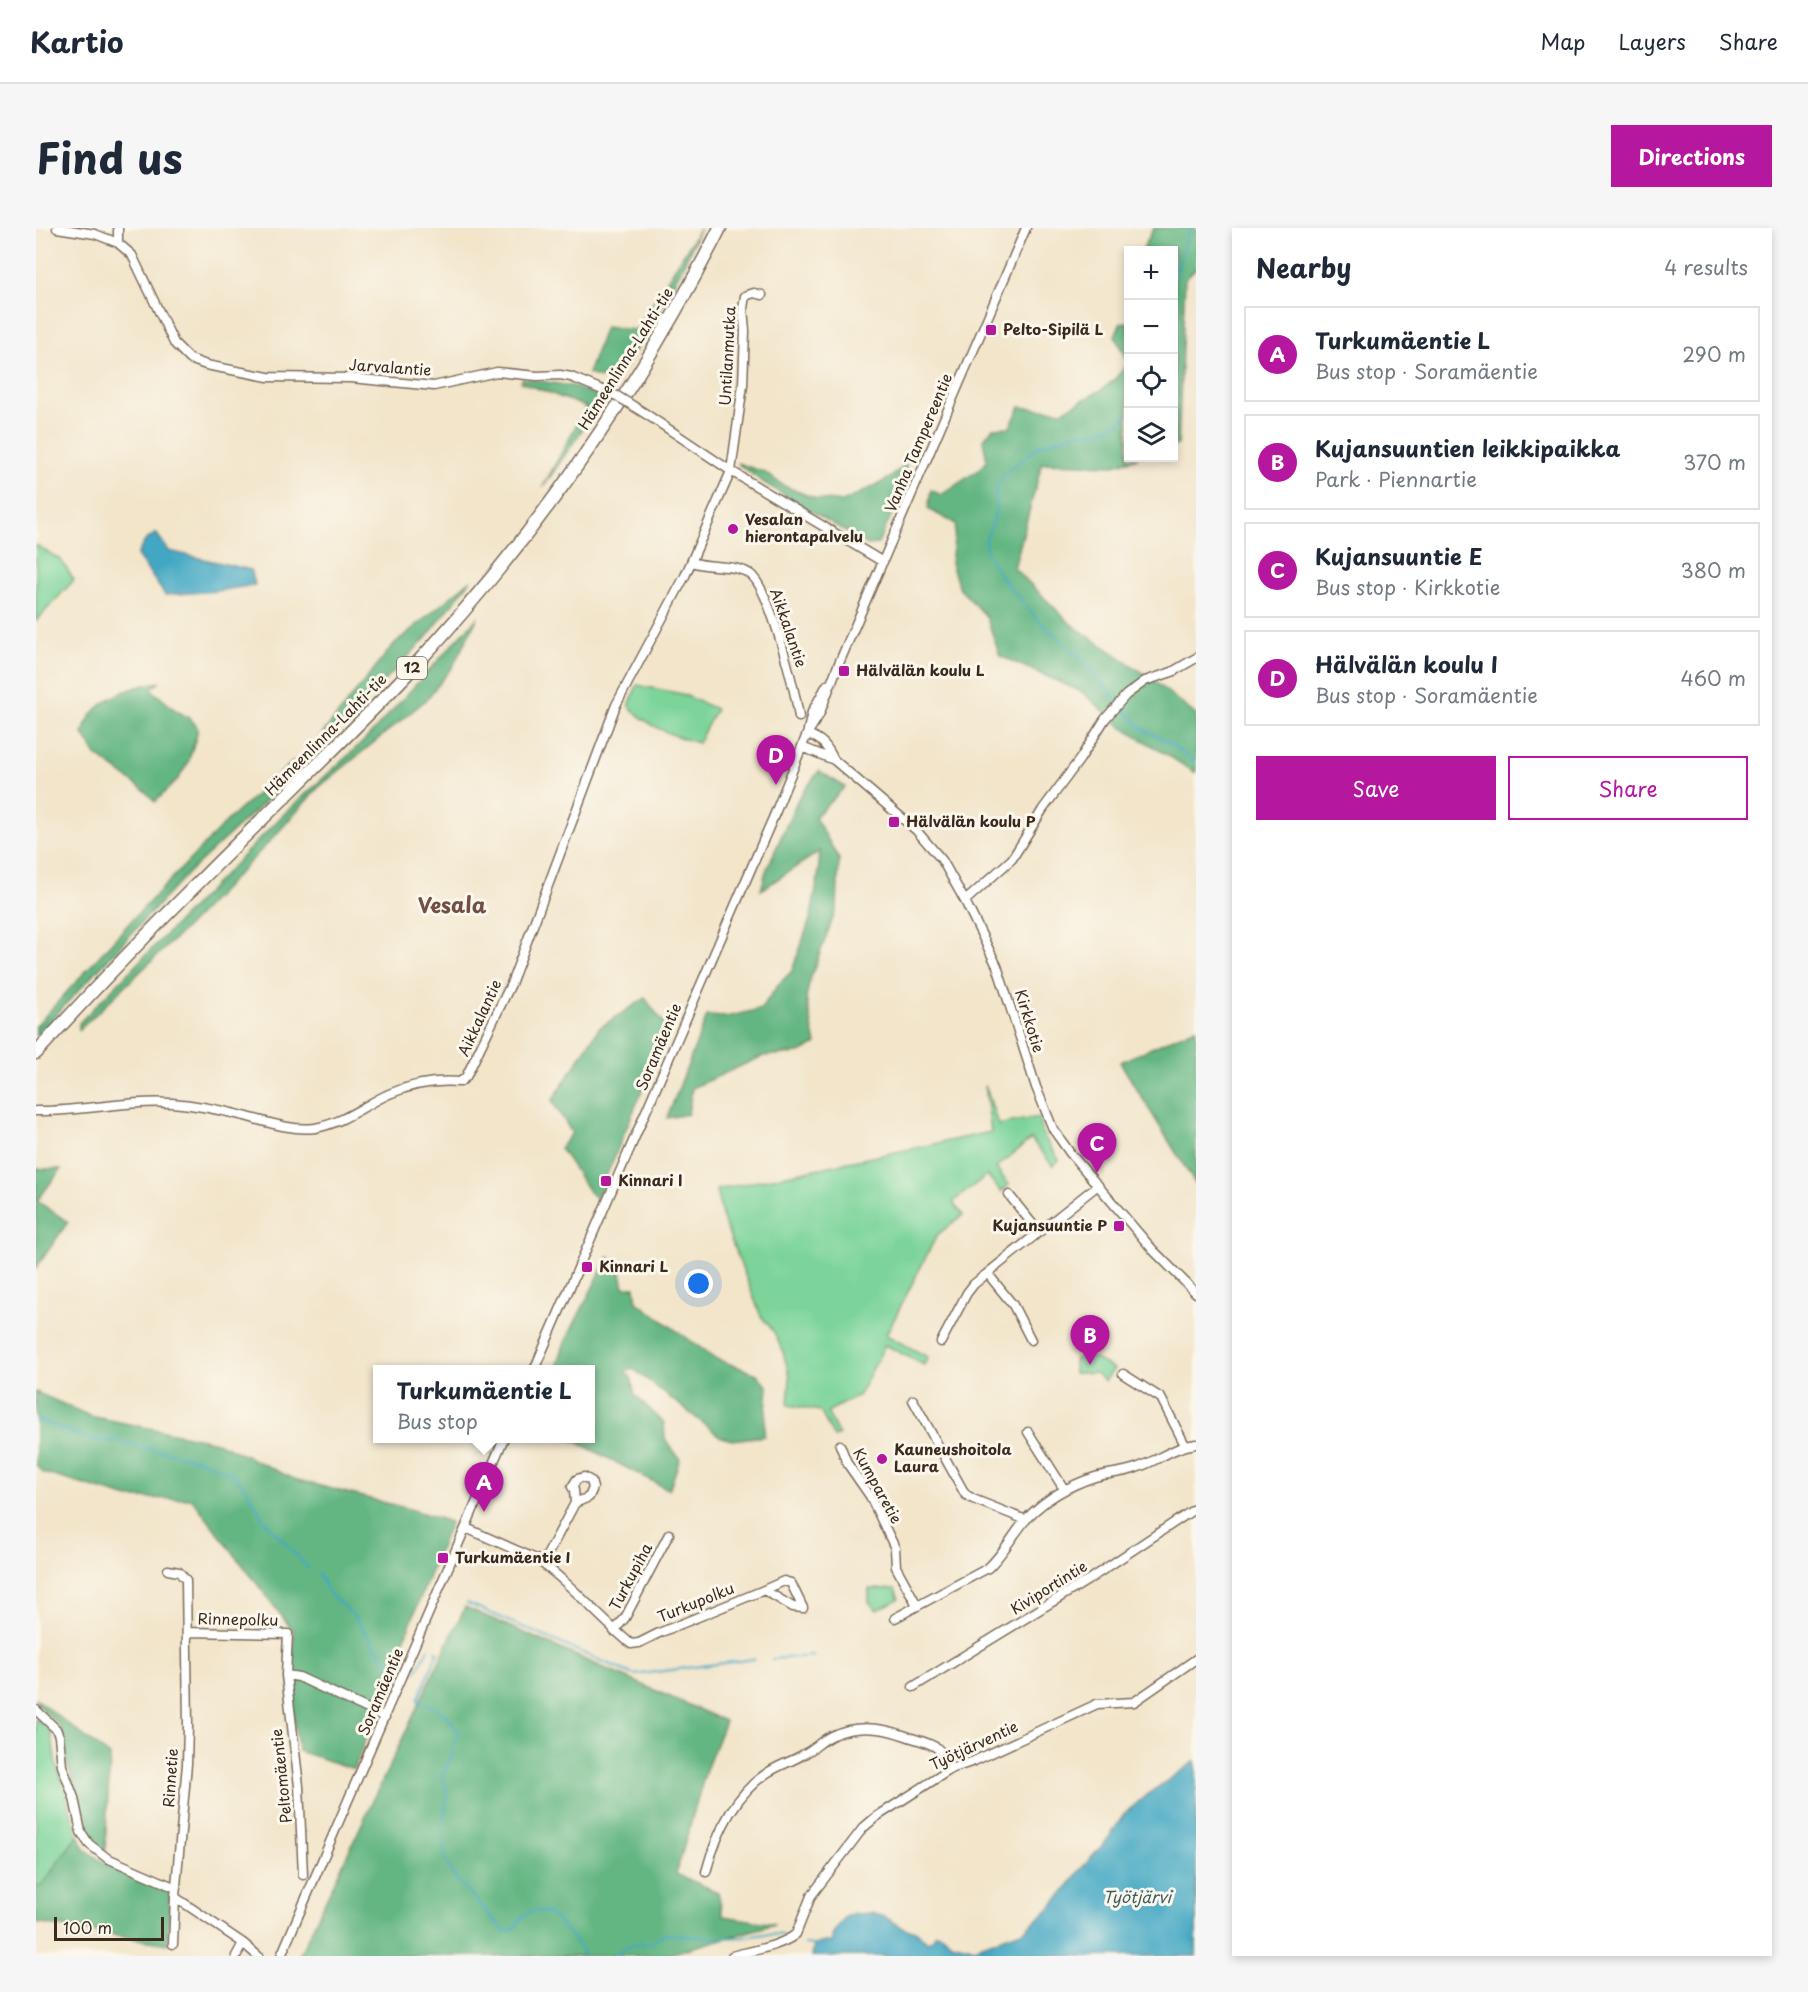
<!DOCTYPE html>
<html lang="en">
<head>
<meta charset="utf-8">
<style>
  body { margin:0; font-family:"Playpen Sans",sans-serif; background:#f6f6f7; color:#1f2937 }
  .controls { position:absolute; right:18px; top:18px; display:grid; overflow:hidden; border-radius:0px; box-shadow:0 3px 9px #0003 }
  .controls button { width:54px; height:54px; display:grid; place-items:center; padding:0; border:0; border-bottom:2px solid #e0e1e3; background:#fff; color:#1f2937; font:30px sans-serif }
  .scale { position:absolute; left:18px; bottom:15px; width:110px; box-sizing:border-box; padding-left:6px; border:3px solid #3b2a1e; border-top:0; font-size:16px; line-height:21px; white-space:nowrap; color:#3b2a1e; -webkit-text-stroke:4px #fbf7ec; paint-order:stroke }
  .you { position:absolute; left:663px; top:1056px; width:21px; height:21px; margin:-15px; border:4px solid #fff; border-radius:50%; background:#1a73e8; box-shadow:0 0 0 9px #1a73e833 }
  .badge { display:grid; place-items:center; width:39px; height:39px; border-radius:50%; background:#b5179e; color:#fff; font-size:20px; font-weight:700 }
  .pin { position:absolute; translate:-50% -50px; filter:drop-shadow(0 2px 3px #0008) }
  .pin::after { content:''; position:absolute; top:32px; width:21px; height:18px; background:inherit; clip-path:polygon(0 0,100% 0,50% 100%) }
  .popup { position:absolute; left:337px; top:1137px; width:222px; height:78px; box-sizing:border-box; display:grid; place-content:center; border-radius:0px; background:#fff; filter:drop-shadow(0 2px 4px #0005); font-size:20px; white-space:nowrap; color:#747a83 }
  .popup b { font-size:22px; color:#1f2937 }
  .popup::after { content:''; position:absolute; left:50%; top:100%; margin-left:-12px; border:12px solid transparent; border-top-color:#fff }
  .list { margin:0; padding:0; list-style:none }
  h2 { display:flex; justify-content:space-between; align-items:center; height:78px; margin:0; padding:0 24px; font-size:26px }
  h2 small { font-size:20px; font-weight:400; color:#747a83 }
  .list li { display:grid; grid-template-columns:39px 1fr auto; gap:18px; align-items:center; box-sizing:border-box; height:96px; margin:0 12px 12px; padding:0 12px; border:2px solid #e0e1e3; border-radius:0px }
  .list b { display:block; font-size:22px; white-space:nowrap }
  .list p { margin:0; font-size:20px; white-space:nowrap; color:#747a83 }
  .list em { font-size:20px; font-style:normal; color:#747a83 }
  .actions { display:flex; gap:12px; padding:18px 24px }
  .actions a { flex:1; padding:14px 0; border:2px solid #b5179e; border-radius:0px; text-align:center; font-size:21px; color:#b5179e }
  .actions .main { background:#b5179e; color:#fff }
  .icon { flex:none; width:33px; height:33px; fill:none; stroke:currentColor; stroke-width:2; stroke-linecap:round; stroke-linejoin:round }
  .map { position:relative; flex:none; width:1160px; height:1728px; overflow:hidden; border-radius:0px }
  header { display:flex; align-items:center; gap:36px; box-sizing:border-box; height:84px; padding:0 30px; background:#fff; border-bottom:2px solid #e0e1e3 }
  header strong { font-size:28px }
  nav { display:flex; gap:33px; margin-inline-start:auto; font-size:21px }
  .intro { display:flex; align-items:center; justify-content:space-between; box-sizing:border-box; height:144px; padding:0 36px }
  h1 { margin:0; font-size:42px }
  .button { padding:15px 27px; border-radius:0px; background:#b5179e; color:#fff; font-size:21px; font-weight:700 }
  main { display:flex; gap:36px; padding:0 36px }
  aside { flex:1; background:#fff; border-radius:0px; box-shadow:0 3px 9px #0003 }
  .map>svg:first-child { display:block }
</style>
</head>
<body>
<header>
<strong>Kartio</strong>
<nav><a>Map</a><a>Layers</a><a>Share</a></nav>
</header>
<div class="intro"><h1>Find us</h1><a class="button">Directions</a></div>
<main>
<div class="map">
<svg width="1160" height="1728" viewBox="0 0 1160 1728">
  <rect width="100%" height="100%" fill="#fbf7ec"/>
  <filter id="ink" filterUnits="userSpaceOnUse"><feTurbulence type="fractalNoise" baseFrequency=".0167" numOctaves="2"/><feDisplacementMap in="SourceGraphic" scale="12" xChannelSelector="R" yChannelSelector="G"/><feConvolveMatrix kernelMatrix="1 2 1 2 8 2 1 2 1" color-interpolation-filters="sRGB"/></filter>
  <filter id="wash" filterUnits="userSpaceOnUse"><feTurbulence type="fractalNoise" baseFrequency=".008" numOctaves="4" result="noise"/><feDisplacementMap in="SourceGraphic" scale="24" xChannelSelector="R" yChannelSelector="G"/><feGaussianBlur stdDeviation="1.35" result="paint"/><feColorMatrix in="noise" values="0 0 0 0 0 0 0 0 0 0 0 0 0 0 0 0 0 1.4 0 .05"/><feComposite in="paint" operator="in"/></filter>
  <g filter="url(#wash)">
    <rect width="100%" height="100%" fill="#f2e5ca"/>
    <path fill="#7bd49a" stroke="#5b7f5c" stroke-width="1.5" d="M0 317 25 332 38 352 0 393Z
      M601 457 646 466 680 481 662 515C637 508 610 498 593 478Z
      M949 856 962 897 1002 889 1007 907 1023 932 1017 938 995 911 960 940 973 957 965 964 951 947 917 974 927 987 901 1007 850 1107 892 1129 888 1137 849 1117 823 1167 791 1184 803 1207 798 1209 784 1183 752 1177 754 1149 747 1124 738 1104 725 1088 687 991 680 962 955 904Z
      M1045 1128H1054L1078 1141 1069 1153 1059 1145H1038V1132Z
      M833 1361H859L863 1371 841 1382 833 1374Z
      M0 1490 15 1504 20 1535 42 1607 5 1658H0Z"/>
    <path fill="#64b682" stroke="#507050" stroke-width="1.5" d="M664 0 646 40 609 107 579 154 552 146 569 99 600 102Z
      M1118 0H1160V40L1149 51 1142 217 1138 218V22H1106Z
      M1092 94V230H1102L1078 237 1006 235 978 340 1035 396 1113 449 1160 487V545L1087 500 1046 464 964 428 950 388 923 360 915 335 920 296 892 281 895 262 905 267 941 243 951 233 947 212 957 200 974 199 984 179 1027 183 1065 162 1079 151 1092 135 1079 108 1084 96Z
      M486 150 535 158 568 170 507 259 550 179 485 154Z
      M701 235 728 244 748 258 781 271 807 274 854 250 870 236V256L842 316 832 317 725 253Z
      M435 352 390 410 290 513 284 509 358 416Z
      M442 389 417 438 390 472 282 560 235 612 149 701 43 802V795L248 586 329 512Z
      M124 454 115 461 138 481 153 490 160 497 161 500V506L152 535 142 551 119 574 110 564 60 527 47 506C54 472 93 459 124 454Z
      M258 533 263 542 153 644 0 808V798L96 692 192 592Z
      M783 543 809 559 779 589 803 631 801 679 774 752 770 770 780 816 764 825 727 828 656 860 652 886 631 890 671 788 690 789 725 781 742 757 756 743 775 688 782 650 784 623 725 662 730 643 762 571Z
      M609 770 632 801 561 970 554 965 524 920 536 905 516 873 563 800Z
      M1160 800V957L1084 834Z
      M0 941H25L1 973 32 994 0 1040Z
      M572 1029 583 1035 588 1059H599L601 1074 680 1131 721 1146 732 1159 728 1208 696 1212 685 1209 596 1140 589 1145 595 1149 599 1167 628 1195 629 1211 644 1231 633 1262 535 1211 554 1210V1142L520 1141 528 1116Z
      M0 1164 54 1188 181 1214 258 1251 377 1282 414 1294 318 1541 262 1523 254 1453 258 1404 156 1271 93 1270 8 1245 0 1237Z
      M429 1379 689 1493 670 1542 640 1646 682 1664 687 1688 739 1696 627 1728H263Z
      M0 1471 74 1528 69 1624 55 1613 48 1599 44 1574 30 1533 24 1498 0 1475Z
      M42 1607 50 1622 68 1635 134 1663 132 1716 0 1695V1658H5Z"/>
    <path fill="#43a7c3" stroke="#3f6870" stroke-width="1.5" d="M120 305 133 323 215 342 219 357 181 363 129 367 101 327 109 313Z
      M1160 1533V1728H776L778 1717 788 1714H797L796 1709 797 1706 809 1689 819 1686 836 1685 849 1689 869 1701 881 1703 891 1714 896 1712 900 1705 907 1707 915 1715 938 1720 988 1702 1013 1681 1027 1665 1044 1642 1073 1610 1088 1586 1113 1565Z"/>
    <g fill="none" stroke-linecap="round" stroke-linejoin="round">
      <path stroke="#43a7c3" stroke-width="2" d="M1138 50 1154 0
        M1138 100V114
        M1081 473 1041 427 1002 392 966 350 951 327 949 313 955 299 960 282V259L972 243 1003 218 1040 205 1063 204 1083 194 1092 187
        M1084 477 1107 501 1132 514 1160 535
        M0 1191 56 1212 87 1214 160 1231 198 1246 214 1267 227 1291 273 1341
        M282 1345 294 1367 316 1386 349 1431 363 1440
        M431 1375 598 1447 718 1431
        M400 1423 402 1424 382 1472C402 1482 412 1484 422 1505L414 1532 406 1548 412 1565 407 1594 408 1625 416 1646 469 1704 476 1703C480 1698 484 1692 488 1688 512 1667 537 1713 550 1728
        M736 1431 778 1428
        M374 1445 380 1444 393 1420
        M769 1716 778 1717
        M577 1728 595 1717 615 1716 621 1710 631 1706 676 1710 710 1709 728 1706 747 1707"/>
    </g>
  </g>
  <g filter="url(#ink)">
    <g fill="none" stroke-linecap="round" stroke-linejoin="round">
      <g stroke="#7b6b5a" stroke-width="11">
        <path id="minor" d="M21 0 59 6 82 15 96 27 138 115 154 131 170 137 232 149 315 150 398 158 461 144 501 148 524 147 535 149
          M82 15V0
          M610 186 695 243 847 334
          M656 334C674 341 698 335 714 346 734 360 759 463 763 489
          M772 502 776 484 791 457
          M771 506C786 511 791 518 798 532
          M766 519 798 532 880 602 906 632 929 673 961 738 1000 859 1017 901 1034 925 1117 1022 1160 1065
          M929 673 976 631 1007 581 1044 531 1069 491 1090 467 1109 453 1136 444 1160 430
          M0 883C45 884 91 872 136 875 160 877 185 882 208 888 231 894 256 903 279 900 308 895 328 877 353 866 376 856 400 852 424 854L430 849 475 756 580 477 649 348 695 243 707 157 709 103 707 80 709 68 718 65 726 67
          M973 967 1003 1004
          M952 1046 977 1077 995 1112
          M905 1114 931 1065 938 1056 1062 957
          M498 1142 740 583 771 506 783 487 801 440 990 0
          M1087 1146 1125 1170 1149 1217
          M877 1172 929 1266 937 1271 990 1292
          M992 1204 1028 1261
          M804 1217 811 1235 834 1268 859 1320 860 1339 881 1377
          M430 1300 500 1331C535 1355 562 1389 595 1416L603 1415 623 1405 728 1362 757 1379 767 1380 755 1355 748 1353 728 1362
          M507 1335 539 1275 553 1269 557 1260 555 1253 548 1249 541 1251 536 1259 538 1262 539 1275
          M132 1342 143 1344 150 1352 152 1498 151 1536 139 1669 207 1715 222 1728
          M859 1390 952 1340C968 1325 978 1305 992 1289 1011 1270 1034 1257 1059 1249 1073 1245 1087 1245 1100 1240 1122 1233 1136 1219 1160 1216
          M578 1403 589 1390 633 1306
          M151 1404 252 1406 250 1447 263 1558 267 1647
          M250 1447 263 1449 349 1489
          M877 1459 1052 1352 1160 1280
          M0 1482 20 1501 23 1508 26 1538 38 1570 45 1604 53 1616 71 1630 140 1660
          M670 1644C680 1607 698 1567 731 1545 743 1537 757 1533 768 1526 778 1521 785 1513 795 1508 820 1496 845 1499 870 1508 896 1517 904 1515 915 1541
          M137 1716 139 1669
          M200 1728 207 1715
          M245 1728 468 1210
          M696 1728C714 1723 746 1718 760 1706L775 1668 827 1600 840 1589 915 1541 938 1533 1061 1476 1098 1474 1160 1431"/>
      </g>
      <g stroke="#7b6b5a" stroke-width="15">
        <path id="highway" d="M0 825C53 766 108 709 164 653 233 583 304 517 371 446 495 314 602 162 684 0"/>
      </g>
      <use href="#minor" stroke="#fff" stroke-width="8"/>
      <use href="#highway" stroke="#fff" stroke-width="12"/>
      <g stroke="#7b6b5a" stroke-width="11" stroke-linecap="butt">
        <path id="minor-bridge" d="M535 149 581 168 610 186"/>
      </g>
      <use href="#minor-bridge" stroke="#fff" stroke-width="8"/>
    </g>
  </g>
  <g fill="#b5179e" stroke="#fbf7ec" stroke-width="2">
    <rect x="949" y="96" width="12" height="12" rx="3"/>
    <circle cx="697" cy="301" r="6"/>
    <rect x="802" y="437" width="12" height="12" rx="3"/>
    <rect x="852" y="588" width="12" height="12" rx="3"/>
    <rect x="564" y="947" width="12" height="12" rx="3"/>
    <rect x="1077" y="992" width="12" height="12" rx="3"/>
    <rect x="545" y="1033" width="12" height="12" rx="3"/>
    <circle cx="846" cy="1231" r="6"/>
    <rect x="401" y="1324" width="12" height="12" rx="3"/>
  </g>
  <g text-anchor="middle" stroke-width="6" stroke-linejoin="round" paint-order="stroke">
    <rect fill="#fbf7ec" stroke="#75685c" stroke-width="1.5" x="361" y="429" width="30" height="22" rx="4.5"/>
    <g font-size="14" font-weight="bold" fill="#3b2a1e">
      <text x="376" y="445">12</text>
    </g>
    <g font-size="15" font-weight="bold" fill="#3b2a1e" stroke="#fbf7ec" text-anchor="start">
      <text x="967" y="107">Pelto-Sipilä L</text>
      <text x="709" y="297">Vesalan<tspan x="709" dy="17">hierontapalvelu</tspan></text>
      <text x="820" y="448">Hälvälän koulu L</text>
      <text x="870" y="599">Hälvälän koulu P</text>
      <text x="582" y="958">Kinnari I</text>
      <text x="1071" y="1003" text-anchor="end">Kujansuuntie P</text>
      <text x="563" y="1044">Kinnari L</text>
      <text x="858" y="1227">Kauneushoitola<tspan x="858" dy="17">Laura</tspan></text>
      <text x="419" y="1335">Turkumäentie I</text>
    </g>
    <g font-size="15" fill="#3b2a1e" stroke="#fbf7ec">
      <text transform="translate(692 128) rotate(-87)" y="5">Untilanmutka</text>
      <text transform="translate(590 131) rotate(-58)" y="5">Hämeenlinna-Lahti-tie</text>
      <text transform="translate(354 140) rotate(4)" y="5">Jarvalantie</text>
      <text transform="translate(883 215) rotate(-67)" y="5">Vanha Tampereentie</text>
      <text transform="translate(752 400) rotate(71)" y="5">Aikkalantie</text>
      <text transform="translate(290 507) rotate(-45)" y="5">Hämeenlinna-Lahti-tie</text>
      <text transform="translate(444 790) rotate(-65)" y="5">Aikkalantie</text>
      <text transform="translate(993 793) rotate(73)" y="5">Kirkkotie</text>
      <text transform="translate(623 819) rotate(-67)" y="5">Soramäentie</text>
      <text transform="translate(841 1258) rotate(61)" y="5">Kumparetie</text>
      <text transform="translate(595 1349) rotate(-62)" y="5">Turkupiha</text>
      <text transform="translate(1013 1360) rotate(-32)" y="5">Kiviportintie</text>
      <text transform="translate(660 1375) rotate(-22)" y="5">Turkupolku</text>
      <text transform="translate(202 1392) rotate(1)" y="5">Rinnepolku</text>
      <text transform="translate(345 1464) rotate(-67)" y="5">Soramäentie</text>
      <text transform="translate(938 1518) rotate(-25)" y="5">Työtjärventie</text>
      <text transform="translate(246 1548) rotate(-96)" y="5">Peltomäentie</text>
      <text transform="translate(135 1550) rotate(-86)" y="5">Rinnetie</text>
    </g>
    <g font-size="16" font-style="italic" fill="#3e5c60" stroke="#fbf7ec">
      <text x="1101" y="1675">Työtjärvi</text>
    </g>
    <g font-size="21" font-weight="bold" fill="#724f46" stroke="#fbf7ec">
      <text x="416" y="685">Vesala</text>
    </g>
  </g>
</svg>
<div class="controls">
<button>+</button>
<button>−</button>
<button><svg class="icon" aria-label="locate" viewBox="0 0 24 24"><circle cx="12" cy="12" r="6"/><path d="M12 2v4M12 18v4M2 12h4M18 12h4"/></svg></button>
<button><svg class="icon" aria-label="layers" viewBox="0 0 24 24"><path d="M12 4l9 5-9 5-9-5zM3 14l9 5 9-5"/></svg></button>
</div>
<div class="scale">100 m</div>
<div class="you"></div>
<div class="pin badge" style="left:448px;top:1284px">A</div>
<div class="popup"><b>Turkumäentie L</b>Bus stop</div>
<div class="pin badge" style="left:1054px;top:1137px">B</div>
<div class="pin badge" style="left:1061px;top:945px">C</div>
<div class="pin badge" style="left:740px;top:557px">D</div>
</div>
<aside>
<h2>Nearby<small>4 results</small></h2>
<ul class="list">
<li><span class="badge">A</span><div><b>Turkumäentie L</b><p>Bus stop · Soramäentie</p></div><em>290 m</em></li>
<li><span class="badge">B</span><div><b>Kujansuuntien leikkipaikka</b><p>Park · Piennartie</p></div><em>370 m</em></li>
<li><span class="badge">C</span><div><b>Kujansuuntie E</b><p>Bus stop · Kirkkotie</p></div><em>380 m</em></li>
<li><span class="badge">D</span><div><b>Hälvälän koulu I</b><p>Bus stop · Soramäentie</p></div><em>460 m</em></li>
</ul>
<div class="actions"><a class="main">Save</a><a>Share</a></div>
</aside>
</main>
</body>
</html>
